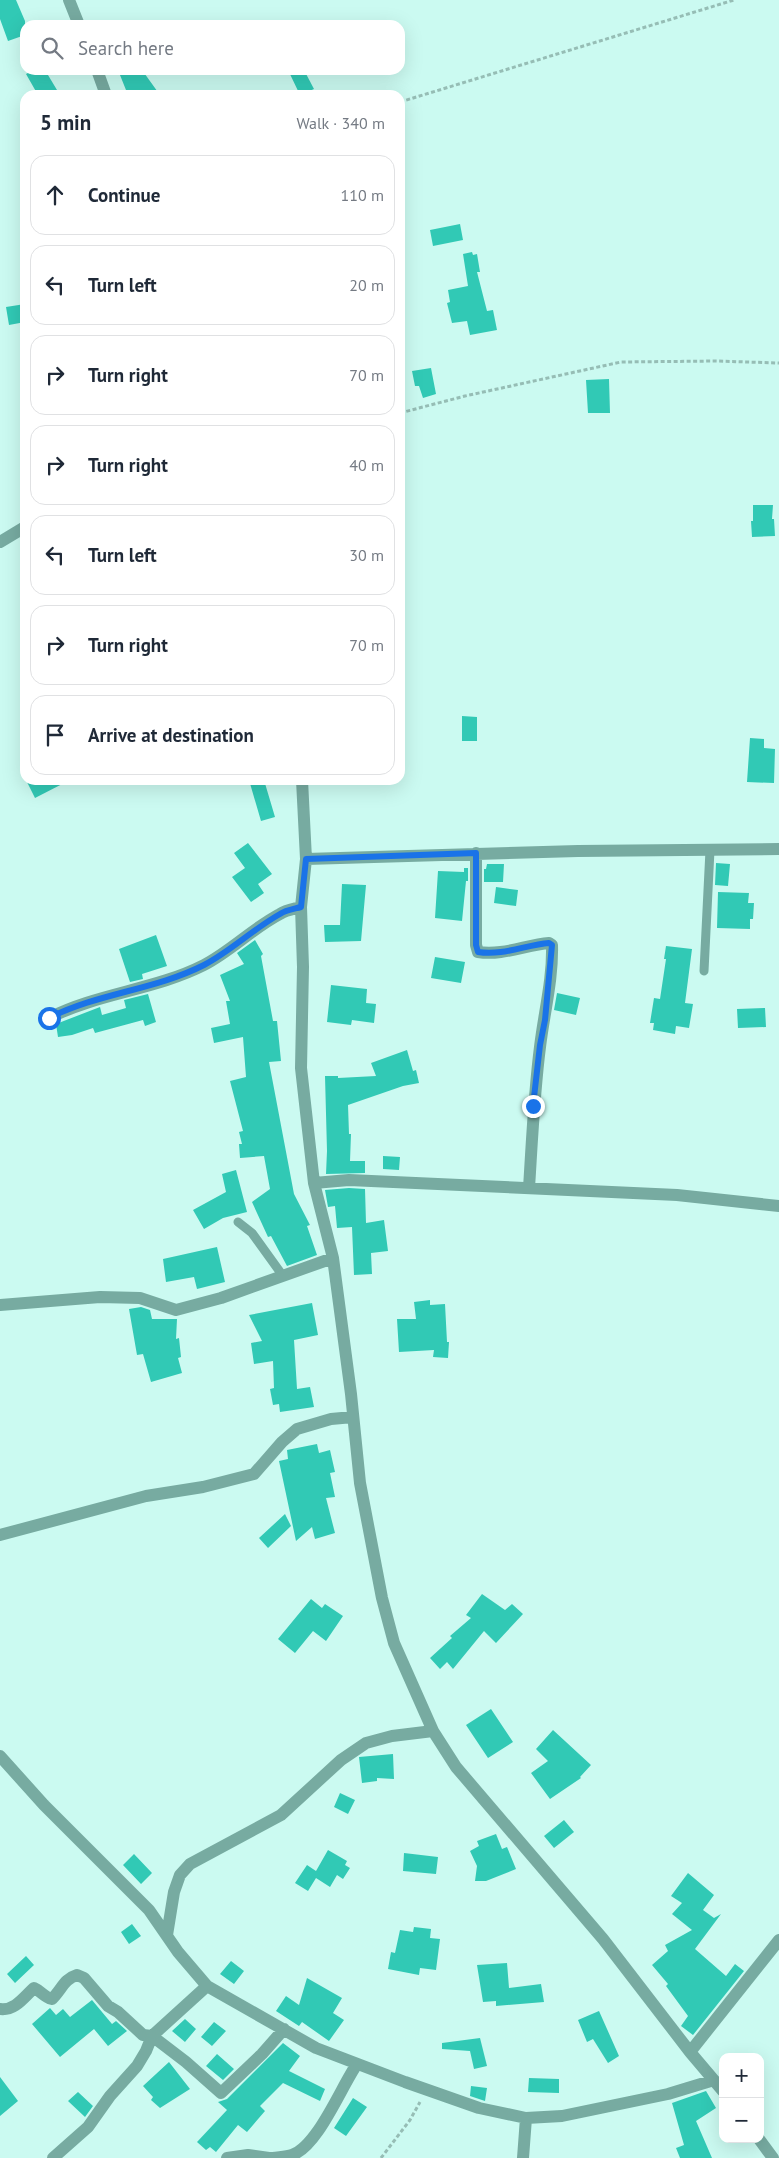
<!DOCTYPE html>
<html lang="en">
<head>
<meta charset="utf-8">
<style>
  body { margin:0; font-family:"PT Sans",sans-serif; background:#f6f6f7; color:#1f2937 }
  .controls { position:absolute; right:15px; bottom:15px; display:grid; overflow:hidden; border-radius:10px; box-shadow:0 5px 20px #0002 }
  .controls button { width:45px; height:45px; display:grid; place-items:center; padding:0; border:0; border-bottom:1px solid #e0e1e3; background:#fff; color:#1f2937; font:25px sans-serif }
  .stop { position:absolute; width:15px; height:15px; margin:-11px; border:4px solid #1a73e8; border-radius:50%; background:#fff }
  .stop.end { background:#1a73e8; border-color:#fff; box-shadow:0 1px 5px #0008 }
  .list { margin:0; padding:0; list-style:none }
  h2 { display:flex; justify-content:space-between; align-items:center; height:65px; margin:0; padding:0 20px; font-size:21px }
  h2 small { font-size:16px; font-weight:400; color:#747a83 }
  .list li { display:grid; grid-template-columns:32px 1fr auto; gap:15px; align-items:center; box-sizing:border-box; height:80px; margin:0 10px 10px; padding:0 10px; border:1px solid #e0e1e3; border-radius:15px }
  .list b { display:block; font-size:19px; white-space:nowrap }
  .list em { font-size:16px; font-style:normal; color:#747a83 }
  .icon { flex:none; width:28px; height:28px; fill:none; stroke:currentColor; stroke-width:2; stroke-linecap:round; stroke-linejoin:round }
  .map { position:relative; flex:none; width:779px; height:2158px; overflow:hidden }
  .search { position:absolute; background:#fff; box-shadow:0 5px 20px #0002; left:20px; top:20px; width:385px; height:55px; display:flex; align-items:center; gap:12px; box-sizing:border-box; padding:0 18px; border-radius:15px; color:#747a83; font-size:19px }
  .panel { position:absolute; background:#fff; box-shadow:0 5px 20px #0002; left:20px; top:90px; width:385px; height:695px; border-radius:15px }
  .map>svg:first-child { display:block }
</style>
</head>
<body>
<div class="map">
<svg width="779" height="2158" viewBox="0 0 779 2158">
  <rect width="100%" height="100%" fill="#cbfaf1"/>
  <path fill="#31c9b5" d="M0 0H16L25 21V35L8 41 0 19Z
    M34 70H45L60 95H38L26 74Z
    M118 70H142L160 95H128Z
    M288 70H304L314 89 300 95Z
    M460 224 463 240 433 246 430 230Z
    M472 252 473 255 477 254 480 272H477L487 311 493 310 497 330 470 335 467 321 452 323 447 303 450 302 448 290 468 286 463 254Z
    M25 304V322L9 325 6 307Z
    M431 368 436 394 423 398 419 386H415L412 371Z
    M609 379 610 413H588L586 380Z
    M753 505H773L772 519H774L775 536 752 537 751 521H753Z
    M462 716 477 717V741H462Z
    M750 738 764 739V748L775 749 774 783 747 782Z
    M26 780H70L35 798Z
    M249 780H264L275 817 261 821Z
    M248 843 272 874 258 884 264 893 251 902 232 877 245 868 234 853Z
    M716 863 730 864 728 886 715 885Z
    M487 864H504L503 882H484V869H486Z
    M464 868H468V881H466L462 921 435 918 438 871 464 872Z
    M342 884 366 885 361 941 325 942 324 925H340Z
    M496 887 518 890 516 906 494 903Z
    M718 892 749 893 748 903H754L753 919H750V929L717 928Z
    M156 935 167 966 142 974 143 979 130 982 119 949Z
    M255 940 263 954 261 956 273 1021H277L281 1061 269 1062 294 1194 310 1225 307 1226 317 1255 287 1266 271 1236 268 1237 252 1202 270 1189 264 1156 240 1158 239 1144H242L239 1132 243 1131 230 1081 246 1077 243 1037 214 1043 211 1028 230 1024 226 1001H230L220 975 244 964 237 953Z
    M666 946 692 949 685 1003 693 1004 689 1028 676 1026 675 1034 653 1030 654 1023H650L654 998 660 999 666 959H664Z
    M435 957 465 962 461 983 431 978Z
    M331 985 367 989 366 1003 376 1004 374 1023 352 1020 351 1025 327 1022Z
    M557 993 580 998 576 1015 554 1010Z
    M148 994 156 1022 145 1026 143 1020 95 1033 93 1028 72 1035 58 1037 56 1024 100 1007 102 1015 126 1008 124 1000Z
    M765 1008 766 1027 738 1028 737 1009Z
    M407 1050 413 1071 416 1070 419 1083 403 1086 348 1105 349 1134H351L350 1161H365V1173L326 1174 327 1151 325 1076H338V1078L376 1076 371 1063Z
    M383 1156 400 1157 399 1170 383 1169Z
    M236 1170 247 1212 223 1218 204 1229 193 1210 226 1192 222 1174Z
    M349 1188 365 1189 366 1223 384 1220 388 1251 371 1253 372 1274 354 1275 352 1227 337 1228 335 1206 328 1207 325 1190Z
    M217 1247 225 1282 197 1289 194 1277 166 1282 163 1259Z
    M430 1300V1305L445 1304 447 1342H449L448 1358 433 1357 434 1350 399 1352 397 1319H416L414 1302Z
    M312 1303 318 1335 294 1340 297 1389 310 1387 314 1407 280 1412 279 1404 273 1405 270 1389 274 1388 273 1361 254 1364 251 1343 262 1341 249 1315Z
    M141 1307 150 1310 152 1319H177L176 1339 179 1338 181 1357 178 1358 182 1373 151 1382 143 1354 137 1355 129 1309Z
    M317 1444 319 1453 330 1450 335 1472 330 1473 335 1497 326 1498 335 1533 315 1539 312 1527 296 1541 279 1461 288 1459 287 1450Z
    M285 1514 291 1526 268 1548 259 1538Z
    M482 1594 505 1610 512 1604 523 1614 496 1643 484 1631 453 1669 447 1662 440 1669 430 1658 452 1638 450 1636 471 1618 466 1615Z
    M311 1599 322 1608 325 1604 343 1616 326 1641 313 1631 295 1653 278 1639Z
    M491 1709 513 1742 488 1758 466 1725Z
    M553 1730 591 1765 580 1777 581 1778 550 1799 531 1773 548 1761 536 1749Z
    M393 1754 394 1779 377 1778V1781L362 1783 359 1757Z
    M340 1793 355 1800 348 1814 334 1807Z
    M564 1820 574 1832 554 1848 544 1836Z
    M496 1834 502 1849 507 1847 516 1869 486 1881H475L477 1866 470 1851 479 1846 477 1841Z
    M328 1850 347 1861 345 1865 350 1868 343 1879 337 1875 330 1887 316 1878 308 1891 295 1883 307 1865 316 1871Z
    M404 1853 438 1857 436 1874 403 1871Z
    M134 1854 152 1873 141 1884 123 1865Z
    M688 1873 714 1895 703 1910 714 1918 721 1914 695 1949 726 1976 735 1964 744 1971 693 2035 681 2026 688 2016 666 1986 668 1984 652 1965 668 1951 665 1945 692 1930 672 1914 682 1903 671 1896Z
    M132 1924 141 1936 129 1944 121 1932Z
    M414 1927 431 1929 430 1938 440 1939 436 1970 420 1968 419 1975 388 1969 391 1952 395 1953 400 1930 413 1932Z
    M26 1956 34 1965 15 1983 7 1974Z
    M231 1961 244 1971 234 1984 220 1974Z
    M507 1963 509 1988 541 1984 544 2002 496 2006V2001L483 2002 477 1965Z
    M307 1978 342 1998 333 2013 344 2020 329 2041 302 2022 299 2026 276 2011 286 1996 299 2005Z
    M92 2000 112 2024 116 2021 127 2031 108 2046 94 2029 60 2057 32 2024 50 2008 56 2015 63 2009 70 2017Z
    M599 2011 619 2056 608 2063 593 2039 587 2042 578 2020Z
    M185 2019 196 2029 185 2042 172 2031Z
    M214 2022 226 2031 212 2046 201 2037Z
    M480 2038 487 2066 474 2069 470 2051 442 2049V2043Z
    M283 2043 300 2056 289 2071 325 2089 320 2101 283 2083 260 2106 265 2111 247 2132 238 2125 216 2152 210 2147 206 2150 197 2142 227 2110 218 2102 227 2099Z
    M217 2054 234 2069 223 2080 206 2066Z
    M169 2062 190 2089 160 2108 151 2100 153 2097 143 2086Z
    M0 2077 18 2101 0 2116Z
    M529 2078 559 2079V2093L528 2092Z
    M471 2086 487 2088 485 2101 470 2096Z
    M706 2091 716 2108 696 2121 712 2158H680L676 2148 684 2145 672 2103Z
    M78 2092 93 2106 85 2117 68 2101Z
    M353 2098 367 2107 346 2136 334 2128Z"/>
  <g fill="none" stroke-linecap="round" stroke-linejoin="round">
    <path stroke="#96bdb5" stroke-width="3" stroke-dasharray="4 2.5" stroke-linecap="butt" d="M400 102 734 0
      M400 413 465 396 621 362 716 361 779 363
      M381 2158 410 2120 420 2102"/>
    <path stroke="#77aba1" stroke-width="9" d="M704 971 710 850
      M238 1222 252 1233 283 1276"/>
    <path stroke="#77aba1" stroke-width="12" d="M69 0 79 25
      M97 70 106 95
      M0 542 25 527
      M302 780 306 859 301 907 303 967 301 1068 314 1183 333 1258 351 1394 360 1483 382 1598 394 1643 433 1731 456 1767 603 1939 690 2052 723 2091
      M476 853V945L478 952C502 956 526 945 549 943L552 945C553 979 544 1013 540 1047 534 1094 532 1141 529 1188
      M306 859 578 851 779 849
      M49 1018C98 993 155 990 204 965 231 951 253 928 280 914 286 910 294 909 301 907
      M314 1183 349 1180 677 1195 779 1206
      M0 1305 100 1297 140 1298 176 1310 221 1298 333 1258
      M0 1535 146 1496 203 1487 254 1474 282 1442 297 1429 331 1419 353 1417
      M0 1756 44 1805 149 1910 178 1952 207 1986 316 2048 405 2082 479 2108 526 2118 562 2116 668 2094 714 2080
      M167 1935 174 1892 180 1875 190 1864 281 1815 341 1760 366 1743 392 1736 433 1731
      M0 2009C15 2011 24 1997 34 1988 41 1991 44 1997 52 1999 62 1989 64 1979 77 1975L84 1978 108 2006 118 2012 143 2035 152 2036 186 2062 221 2093 262 2054 284 2029
      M690 2052 779 1940
      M759 2139 773 2158
      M53 2158 88 2127 110 2096 137 2066 146 2051 152 2036 207 1986
      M227 2158 248 2155 269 2158
      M273 2158C279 2157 286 2157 292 2155 318 2146 341 2087 357 2064
      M523 2158 526 2118"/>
  </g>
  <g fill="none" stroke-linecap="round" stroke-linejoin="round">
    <path stroke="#1a73e8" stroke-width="6" d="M49 1018C98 993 155 990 204 965 231 951 253 929 280 914 286 910 294 909 301 907L306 859 476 853V945L478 952C502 956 526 945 549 943L552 945 545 1020 540 1045 533 1106"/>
  </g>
</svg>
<div class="controls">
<button>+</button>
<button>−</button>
</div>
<div class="stop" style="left:49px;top:1018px"></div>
<div class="stop end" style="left:533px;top:1106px"></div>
<div class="search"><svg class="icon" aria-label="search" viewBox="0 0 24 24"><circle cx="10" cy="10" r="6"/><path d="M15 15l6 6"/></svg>Search here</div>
<section class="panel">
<h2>5 min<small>Walk · 340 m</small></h2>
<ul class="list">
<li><svg class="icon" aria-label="ahead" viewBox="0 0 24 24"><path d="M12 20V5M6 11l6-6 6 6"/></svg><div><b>Continue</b></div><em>110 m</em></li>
<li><svg class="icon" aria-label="left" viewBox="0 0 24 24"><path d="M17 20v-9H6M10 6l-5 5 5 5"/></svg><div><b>Turn left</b></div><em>20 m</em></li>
<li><svg class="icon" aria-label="right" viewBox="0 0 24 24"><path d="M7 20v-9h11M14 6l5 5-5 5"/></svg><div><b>Turn right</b></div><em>70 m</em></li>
<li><svg class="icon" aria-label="right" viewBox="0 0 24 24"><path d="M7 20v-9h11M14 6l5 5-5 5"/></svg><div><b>Turn right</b></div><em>40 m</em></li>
<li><svg class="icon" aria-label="left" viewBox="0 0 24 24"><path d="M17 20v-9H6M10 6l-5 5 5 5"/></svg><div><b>Turn left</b></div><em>30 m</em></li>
<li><svg class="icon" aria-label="right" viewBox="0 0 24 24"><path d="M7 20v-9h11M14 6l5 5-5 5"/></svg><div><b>Turn right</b></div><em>70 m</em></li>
<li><svg class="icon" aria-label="arrive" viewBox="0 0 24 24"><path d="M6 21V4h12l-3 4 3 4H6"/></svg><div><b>Arrive at destination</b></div></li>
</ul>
</section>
</div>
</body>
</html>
